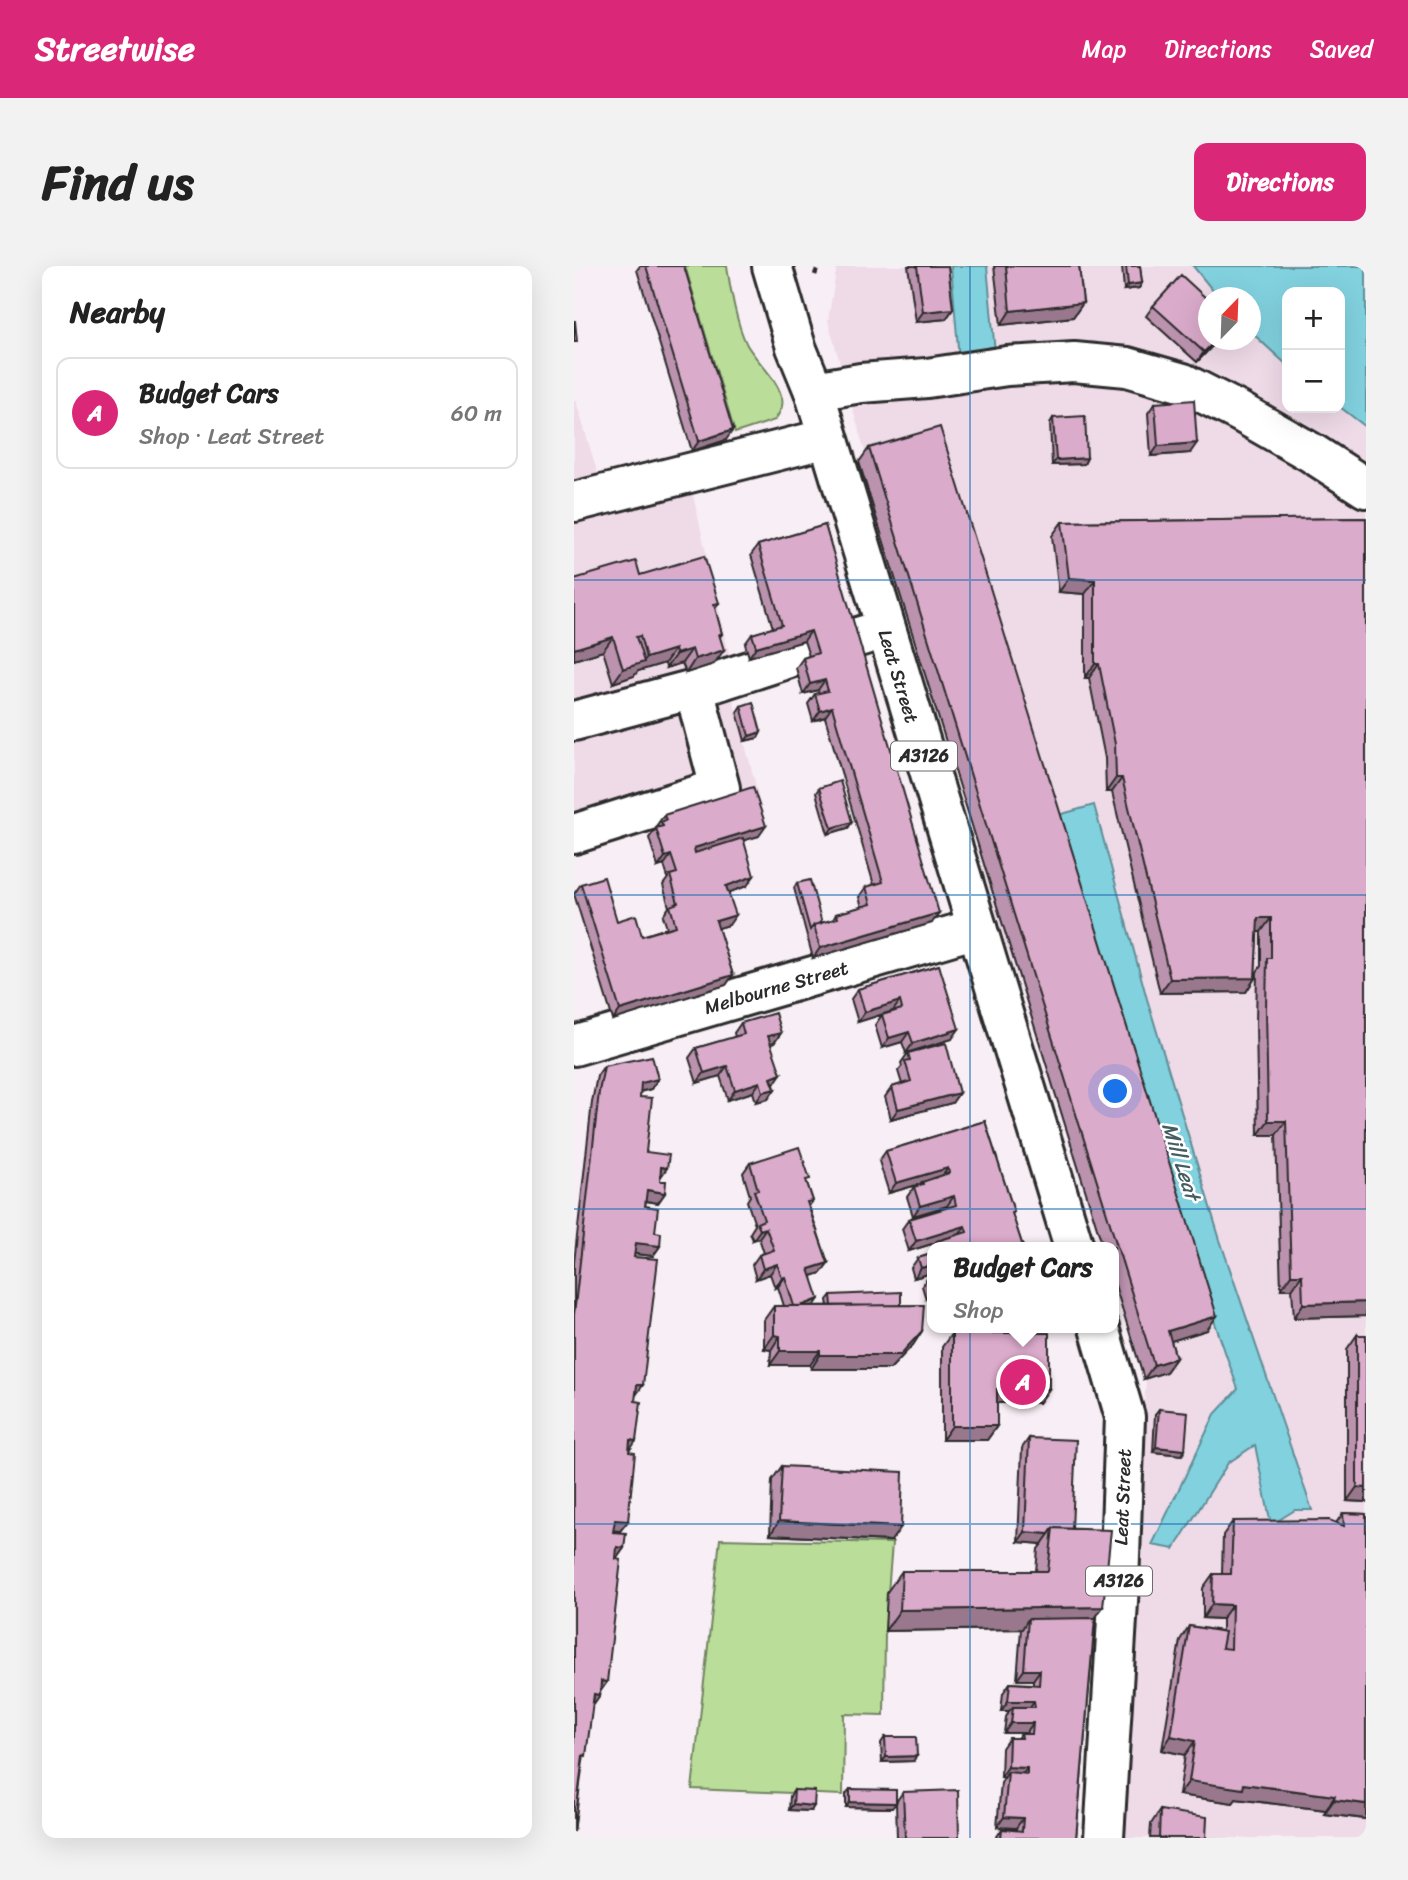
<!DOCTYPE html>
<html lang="en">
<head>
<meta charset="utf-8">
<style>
  body { margin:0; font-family:Sriracha,sans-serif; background:#f2f2f2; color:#222 }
  .controls { position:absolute; right:21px; top:21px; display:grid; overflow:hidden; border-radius:14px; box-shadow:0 7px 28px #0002 }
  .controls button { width:63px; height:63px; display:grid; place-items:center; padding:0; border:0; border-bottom:2px solid #e0e0e0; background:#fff; color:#222; font:35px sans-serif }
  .compass { position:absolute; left:624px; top:21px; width:63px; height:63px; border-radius:50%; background:#fff; box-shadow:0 7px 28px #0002; rotate:23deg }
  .you { position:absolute; left:542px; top:826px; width:24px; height:24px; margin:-18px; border:5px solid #fff; border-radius:50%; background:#1a73e8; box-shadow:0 0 0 10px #1a73e833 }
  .badge { display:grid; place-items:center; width:46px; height:46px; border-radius:50%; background:#db2777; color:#fff; font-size:23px; font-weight:700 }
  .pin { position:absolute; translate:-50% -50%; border:4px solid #fff; box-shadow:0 2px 7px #0006 }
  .popup { position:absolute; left:353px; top:976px; width:192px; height:91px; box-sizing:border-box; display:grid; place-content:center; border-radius:14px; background:#fff; filter:drop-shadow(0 2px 5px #0005); font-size:23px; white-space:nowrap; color:#767676 }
  .popup b { font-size:26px; color:#222 }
  .popup::after { content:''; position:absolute; left:50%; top:100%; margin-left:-14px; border:14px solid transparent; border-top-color:#fff }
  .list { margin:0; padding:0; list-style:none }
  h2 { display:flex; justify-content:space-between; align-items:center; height:91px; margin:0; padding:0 28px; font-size:30px }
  h2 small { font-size:23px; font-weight:400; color:#767676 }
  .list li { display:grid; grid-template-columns:46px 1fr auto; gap:21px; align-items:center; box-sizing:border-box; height:112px; margin:0 14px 14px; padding:0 14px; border:2px solid #e0e0e0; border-radius:14px }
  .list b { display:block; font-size:26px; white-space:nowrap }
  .list p { margin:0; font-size:23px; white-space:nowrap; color:#767676 }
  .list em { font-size:23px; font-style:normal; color:#767676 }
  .map { position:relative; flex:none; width:792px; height:1572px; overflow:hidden; border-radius:14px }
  header { display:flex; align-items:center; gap:42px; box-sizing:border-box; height:98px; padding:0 35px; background:#db2777; color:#fff }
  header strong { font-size:33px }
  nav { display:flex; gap:38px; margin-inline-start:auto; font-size:24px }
  .intro { display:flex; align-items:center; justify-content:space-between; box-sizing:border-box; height:168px; padding:0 42px }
  h1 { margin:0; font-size:49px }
  .button { padding:18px 32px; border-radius:14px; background:#db2777; color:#fff; font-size:24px; font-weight:700 }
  main { display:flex; gap:42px; padding:0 42px }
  aside { flex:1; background:#fff; border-radius:14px; box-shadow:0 7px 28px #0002 }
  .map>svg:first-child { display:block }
</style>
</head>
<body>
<header>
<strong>Streetwise</strong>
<nav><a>Map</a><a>Directions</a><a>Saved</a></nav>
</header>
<div class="intro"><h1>Find us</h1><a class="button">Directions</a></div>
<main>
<aside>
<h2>Nearby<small></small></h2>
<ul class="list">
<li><span class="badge">A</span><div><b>Budget Cars</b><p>Shop · Leat Street</p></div><em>60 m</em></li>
</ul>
</aside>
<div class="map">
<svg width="792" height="1572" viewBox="0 0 792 1572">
  <rect width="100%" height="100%" fill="#f8eef5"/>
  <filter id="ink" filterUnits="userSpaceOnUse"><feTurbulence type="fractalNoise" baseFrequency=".0143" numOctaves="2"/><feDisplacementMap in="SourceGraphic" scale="14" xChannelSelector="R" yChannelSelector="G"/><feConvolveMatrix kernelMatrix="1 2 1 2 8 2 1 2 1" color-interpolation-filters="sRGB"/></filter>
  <g filter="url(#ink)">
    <path fill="#efdae8" d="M263 0H619L644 31 634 32V74H676L677 66 713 99V142L766 141 792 161V1572H541L573 1097 540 981H534L424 655 254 55Z
      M0 135H2L26 216 118 225 157 396 156 422 184 528 0 585Z"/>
    <path fill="#bade99" stroke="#728462" stroke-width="2" d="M111 0H153C156 22 163 60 173 79 183 96 201 110 207 129 211 139 206 146 201 154L161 167Z
      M146 1273 318 1277 311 1365 310 1449 270 1448 269 1529 118 1523Z"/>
    <path fill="#82d1df" stroke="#5f8f97" stroke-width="2" d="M377 0H413L421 87 385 93Z
      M619 0H792V161L766 141V26H713V99L677 66 676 32 644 31Z
      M520 539 573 733 646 974 738 1244H721L697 1259 681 1179 654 1197 600 1283 578 1279 641 1148 664 1123 549 794 481 550Z"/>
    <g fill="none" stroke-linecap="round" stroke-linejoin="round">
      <g stroke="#2b2b2b" stroke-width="44">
        <path id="minor" d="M240 125 287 117 353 112 433 100 500 96 553 101 609 117 666 146 738 187 792 222
          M0 236 254 172
          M274 374 311 363
          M120 423 234 386
          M0 455 120 423 146 522 0 568
          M0 780 403 662"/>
      </g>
      <g stroke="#2b2b2b" stroke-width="44">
        <path id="major" d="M198 0 222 81 240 125 500 981
          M525 1062 551 1151 545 1319 530 1572"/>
      </g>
      <path stroke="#2b2b2b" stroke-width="4.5" stroke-dasharray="5 5" stroke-linecap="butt" d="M241 9 244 0"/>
      <use href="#minor" stroke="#fff" stroke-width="38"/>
      <use href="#major" stroke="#fff" stroke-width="38"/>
    </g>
    <path fill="#bc93af" stroke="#2b2b2b" stroke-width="2" d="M66 0H110L152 174 118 185 63 4Z
      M334 0H374L379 43 372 53 342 56Z
      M420 0H505L509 37 499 51 427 59Z
      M548 0H566L568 17 565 22 550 24Z
      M579 40 634 74H644L623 96 572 50Z
      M581 137 616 187 577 190 574 147Z
      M479 152 513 192 510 198 478 199 476 157Z
      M295 182 633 1064 597 1075 602 1092 592 1106 570 1113 540 1016V981H529L285 196Z
      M792 252V1050L720 1052 718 1023H707L702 869H684L682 757 683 706 687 700V666H683L681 712 672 726 586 727 538 526H532L531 492 515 412H511V328L485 326 478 270 488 256Z
      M251 259 358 657 239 692 220 622 223 617 248 657 259 654 262 648 288 641 285 631 292 621 300 619 251 451 239 455 234 438 241 428 245 427 244 424 229 428 222 402 229 392 235 390 230 375 175 391 171 378 178 368 199 362 177 289 184 279Z
      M66 309 145 337 141 343 148 368 146 371 140 398 112 407 108 397 92 402 91 397 64 405 60 410 39 417 29 385 0 394V313Z
      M167 440 187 466 184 472 171 475 163 446Z
      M245 522 278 556 274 562 254 568 242 527Z
      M90 549 185 570 170 574 173 620 155 626V659L144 662 159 709 152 719 39 754 0 628 7 618 43 655 68 670 93 662 89 650 95 641 89 619 94 612 90 599 84 601 75 572 84 560 83 559Z
      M365 699 378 773 332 787 328 776 308 782 301 759 308 749 319 746V745L284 756 277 733 284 723Z
      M167 757 207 767 200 777 196 778 200 818 201 823 194 833 182 836 179 826 154 834 146 810 123 817 115 792 122 782 161 771 160 767Z
      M334 787 385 827 378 837 317 853 311 831 318 821 328 818 324 805 328 800 327 797Z
      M30 800 84 813 77 823 66 826V831L72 886 86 912V915L91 927 84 937 72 935 71 940 86 980 79 990 60 988 69 1119 61 1129 55 1185 54 1255 46 1265H40L50 1282 43 1292H42L26 1426 18 1439 9 1495 0 1566V997L18 836 23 810Z
      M411 855 440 946 438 948 449 981H359L361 977 335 985 328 963 335 953 373 942V940L339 950 333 931 340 921 346 918 315 927 305 895 312 885Z
      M176 897 233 917 239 935 235 940 254 997 247 1007 238 1010 241 1040H254L253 1034 257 1029 327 1039 348 1065 339 1079 316 1103H237L236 1099H196L197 1084 190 1083V1054L200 1040H210L204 1021 201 1022 196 1008 182 1013 178 999 185 989 190 987 185 972 179 974 176 967 181 959 173 935 176 930 169 907Z
      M358 982V1007L340 1012 337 1002 344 992 357 988 356 985Z
      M355 1010H358V1032L352 1033 348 1020Z
      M378 1067 475 1123 465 1137H423V1160L413 1174H368V1081Z
      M783 1069 792 1236 773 1235V1083Z
      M585 1143 611 1184 608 1189 579 1186 581 1148Z
      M455 1172 498 1263 521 1352 502 1572H422L428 1563 442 1564V1562L423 1561 427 1517 430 1512 427 1511 428 1482 435 1472H444L447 1468H452V1467H430L432 1451 435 1445H427L429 1427 436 1417 459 1418V1414H443L447 1363 311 1365 313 1326 328 1305H462L464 1283 468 1278 444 1276 448 1182Z
      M208 1200 317 1275 196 1269 198 1214Z
      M769 1247 792 1248V1553L750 1548 752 1544 662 1533 659 1537 605 1529 611 1489 588 1484 606 1374 615 1360 648 1365V1353L629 1352V1322L639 1308H648L649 1269 659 1255 762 1257Z
      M311 1471 339 1495 308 1496 307 1477Z
      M276 1523 318 1542 272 1541V1528Z
      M220 1524 237 1545 215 1544 216 1530Z
      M329 1526 385 1572H323L322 1536Z
      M586 1544 632 1572H576L577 1558Z"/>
    <path fill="#99788e" stroke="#2b2b2b" stroke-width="2" d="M568 17 565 22 550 24 554 19Z
      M509 37 499 51 427 59 436 45Z
      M379 43 372 53 342 56 349 46Z
      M642 74H644L623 96 630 86Z
      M159 164 152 174 118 185 125 175Z
      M623 177 616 187 577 190 584 180Z
      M513 192 510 198 478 199 482 194Z
      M495 312 521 314 511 328 485 326Z
      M237 365 230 375 175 391 182 381Z
      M39 371 29 385 0 394V383Z
      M101 383 91 397 64 405 60 410 39 417 49 403 69 396 72 392Z
      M118 383 108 397 92 402 102 388Z
      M150 384 140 398 112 407 121 393Z
      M521 398H525L515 412H511Z
      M251 414 244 424 229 428 236 418Z
      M258 441 251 451 239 455 246 445Z
      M187 466 184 472 171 475 175 470Z
      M542 512H548L538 526H532Z
      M278 556 274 562 254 568 258 562Z
      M192 560 185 570 112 592 120 582Z
      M97 589 90 599 84 601 91 591Z
      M180 610 173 620 145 630 152 620Z
      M365 647 358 657 239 692 246 682Z
      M162 649 155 659 135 665 142 655Z
      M684 652H697L687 666H674Z
      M159 709 152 719 39 754 46 744Z
      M681 712 672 726 586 727 596 713Z
      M326 735 319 745 284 756 291 746Z
      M385 763 378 773 332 787 339 777Z
      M335 766 328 776 308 782 315 772Z
      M207 767 200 777 187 780 194 770Z
      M153 800 146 810 123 817 130 807Z
      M207 808 200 818 197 812Z
      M84 813 77 823 60 827 67 817Z
      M186 816 179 826 154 834 161 824Z
      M201 823 194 833 182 836 189 826Z
      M385 827 378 837 317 853 324 843Z
      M694 855H712L702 869H684Z
      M87 901 93 902 86 912Z
      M374 902 367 912 348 916 346 918 315 927 322 917Z
      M73 924 91 927 84 937 66 934Z
      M380 930 373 940 339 950 346 940Z
      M391 960 384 971 363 975 361 977 335 985 342 975Z
      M192 962 185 972 179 974 186 964Z
      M62 977 86 980 79 990 54 987Z
      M254 997 247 1007 228 1013 235 1003Z
      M203 998 196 1008 182 1013 189 1003Z
      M358 999V1007L340 1012 347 1002Z
      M717 1009H728L718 1023H707Z
      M211 1011 204 1021 201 1022 208 1012Z
      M358 1025V1032L352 1033Z
      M245 1033 238 1043 221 1042Z
      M792 1036V1050L720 1052 729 1038Z
      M643 1050 633 1064 584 1079 594 1065Z
      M348 1065 339 1079 316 1103H237L246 1089Z
      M200 1069 206 1070 197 1084 190 1083Z
      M206 1085H246L236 1099H196Z
      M602 1092 592 1106 570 1113 580 1099Z
      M63 1119H69L62 1129H56Z
      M423 1123H475L465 1137H414Z
      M378 1160H423L413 1174H368Z
      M56 1174 62 1175 55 1185Z
      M582 1181 611 1184 608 1189 579 1186Z
      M783 1221 792 1222V1236L773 1235Z
      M41 1254 54 1255 46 1265 34 1264Z
      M205 1255 327 1261 317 1275 196 1269Z
      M451 1266 475 1268 468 1278 444 1276Z
      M43 1281 50 1282 43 1292 36 1291Z
      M638 1338 658 1339 648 1353 629 1352Z
      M529 1341 514 1362 454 1353 448 1363 311 1365 326 1344Z
      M450 1404H466L459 1414H443Z
      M27 1415 33 1416 26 1426Z
      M20 1428 26 1429 19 1439Z
      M434 1435H460L453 1445 439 1441 435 1445H427Z
      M437 1457H459L452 1467H430Z
      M597 1470 621 1475 611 1489 588 1484Z
      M343 1490 339 1495 308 1496 312 1491Z
      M434 1501 453 1502 446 1512 434 1506 430 1512 427 1511Z
      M615 1515 670 1518 761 1530 752 1544 662 1533 659 1537 605 1529Z
      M760 1534 792 1538V1553L750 1548Z
      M276 1536 322 1537 318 1542 272 1541Z
      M219 1538 240 1540 237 1545 215 1544Z
      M430 1551 449 1552 442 1562 423 1561Z"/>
    <path fill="#dbabcb" stroke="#2b2b2b" stroke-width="2" d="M72 0H110L159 164 125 175Z
      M343 0H374L379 43 349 46Z
      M432 0H505L509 37 436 45Z
      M552 0H566L568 17 554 19Z
      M607 9 634 34V74H642L630 86 579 40Z
      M0 55H1L3 76H0Z
      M620 134 623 177 584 180 581 137Z
      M511 150 513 192 482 194 479 152Z
      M366 161 643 1050 594 1065 602 1092 580 1099 295 182Z
      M792 252V1036L729 1038 728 1009H717L712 855H694L692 743 693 692H697V652H684L681 712 596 713 548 512H542L541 478 525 398H521V314L495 312 488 256Z
      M251 259 365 647 246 682 240 659 264 652 262 648 297 638 292 621 309 616 258 441 246 445 241 428 254 425 251 414 236 418 229 392 244 387 237 365 182 381 178 368 208 359 184 279Z
      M130 290 145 337 140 338 148 368H145L150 384 121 393 118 383 102 388 101 383 72 392 66 370 62 371 70 396 49 403 39 371 0 383V313L62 295 66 309Z
      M179 436 187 466 175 470 167 440Z
      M266 515 278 556 258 562 245 522Z
      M179 521 192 560 120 582 121 587 169 572 180 610 152 620 162 649 142 655 159 709 46 744 7 618 30 611 43 655 62 649 68 670 102 660 96 640 104 637 96 609 103 607 97 589 91 591 82 562 89 560 87 556 92 554 90 549Z
      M236 614 248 657 240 659 236 664 223 617Z
      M365 699 385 763 339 777 335 766 315 772 308 749 328 743 326 735 291 746 284 723Z
      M201 747 207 767 194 770 207 808 197 812 201 823 189 826 186 816 161 824 153 800 130 807 122 782 170 768 167 757Z
      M372 777 385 827 324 843 318 821 337 815 331 795 336 794 334 787Z
      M78 790 84 813 67 817 66 831 78 832 72 886 95 889 93 902 87 901 86 915H92L91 927 73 924 71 940 84 942 81 966 87 967 86 980 62 977 60 991 84 993 69 1119H63L61 1135 67 1136 62 1175 56 1174 55 1186 61 1187 54 1255 41 1254 39 1266 52 1267 50 1282 43 1281 42 1293 47 1294 33 1416 27 1415 26 1429 20 1428 12 1490 9 1489 0 1566V1049L25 826 30 800Z
      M411 855 440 946 438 947 449 981H365L363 975 393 966 391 960 342 975 335 953 382 939 380 930 346 940 340 921 349 918 348 916 375 907 374 902 322 917 312 885Z
      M225 881 236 913 232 914 239 935 233 936 254 997 235 1003 245 1033 227 1040H220L211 1011 208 1012 203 998 189 1003 185 989 200 984 192 962 186 964 183 957 190 954 180 925 184 924 176 897Z
      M358 988V999L347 1002 344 992Z
      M355 1010H358V1020Z
      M327 1026V1039L258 1040 257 1029Z
      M350 1039 348 1065 326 1089H246V1085H206V1070L200 1069V1040Z
      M378 1067H475V1123H423V1160H378Z
      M783 1069H792V1222L783 1221Z
      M585 1143 614 1146 611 1184 582 1181Z
      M455 1172 502 1174 498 1263 479 1262 475 1268 451 1266Z
      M208 1200 329 1206 327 1261 205 1255Z
      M769 1247 792 1248V1538L760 1534 761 1530 670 1518 669 1523 615 1515 621 1475 597 1470 615 1360 651 1366 648 1382 657 1383 658 1339 638 1338 639 1308H657L659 1255 755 1254 770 1260Z
      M479 1262 537 1264 529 1341 326 1344 328 1305H474Z
      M521 1352 502 1572H427L428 1563 448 1565 449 1552 430 1551 434 1506 453 1508V1502L434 1501 435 1472H448L447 1468H458L459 1457H437L439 1441H461L460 1435H434L436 1417 465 1419 466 1404H450L454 1353Z
      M311 1471H342L343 1490 312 1491Z
      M276 1523 322 1524V1537L276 1536Z
      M220 1524 241 1525 240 1540 219 1538Z
      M384 1524 385 1572H331L329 1526Z
      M586 1544 633 1551 632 1572H585Z"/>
  </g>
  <path fill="none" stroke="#1f6fb2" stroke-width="2" stroke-opacity="0.55" d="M396 0V1572M0 314H792M0 629H792M0 943H792M0 1258H792"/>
  <g text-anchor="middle" stroke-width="5" stroke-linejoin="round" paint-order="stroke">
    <g fill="#fff" stroke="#6b6b6b" stroke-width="2">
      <rect x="317" y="475.5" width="66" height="29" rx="5"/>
      <rect x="512" y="1300.5" width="66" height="29" rx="5"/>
    </g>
    <g font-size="18" font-weight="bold" fill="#2b2b2b">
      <text x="350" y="496">A3126</text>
      <text x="545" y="1321">A3126</text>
    </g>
    <g font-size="19" fill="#2b2b2b" stroke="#fff">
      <text transform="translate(325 410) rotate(73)" y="7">Leat Street</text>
      <text transform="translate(202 721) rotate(-16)" y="7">Melbourne Street</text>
      <text transform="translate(548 1231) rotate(-88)" y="7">Leat Street</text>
    </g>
    <g font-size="21" font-style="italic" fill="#455d61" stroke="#fff">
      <text transform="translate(607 895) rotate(72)" y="7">Mill Leat</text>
    </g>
  </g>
</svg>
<div class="controls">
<button>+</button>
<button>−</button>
</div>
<svg class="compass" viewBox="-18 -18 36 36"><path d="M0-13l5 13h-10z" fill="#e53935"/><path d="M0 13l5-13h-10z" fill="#767676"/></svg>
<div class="you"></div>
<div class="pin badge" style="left:449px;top:1116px">A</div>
<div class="popup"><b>Budget Cars</b>Shop</div>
</div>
</main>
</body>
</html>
